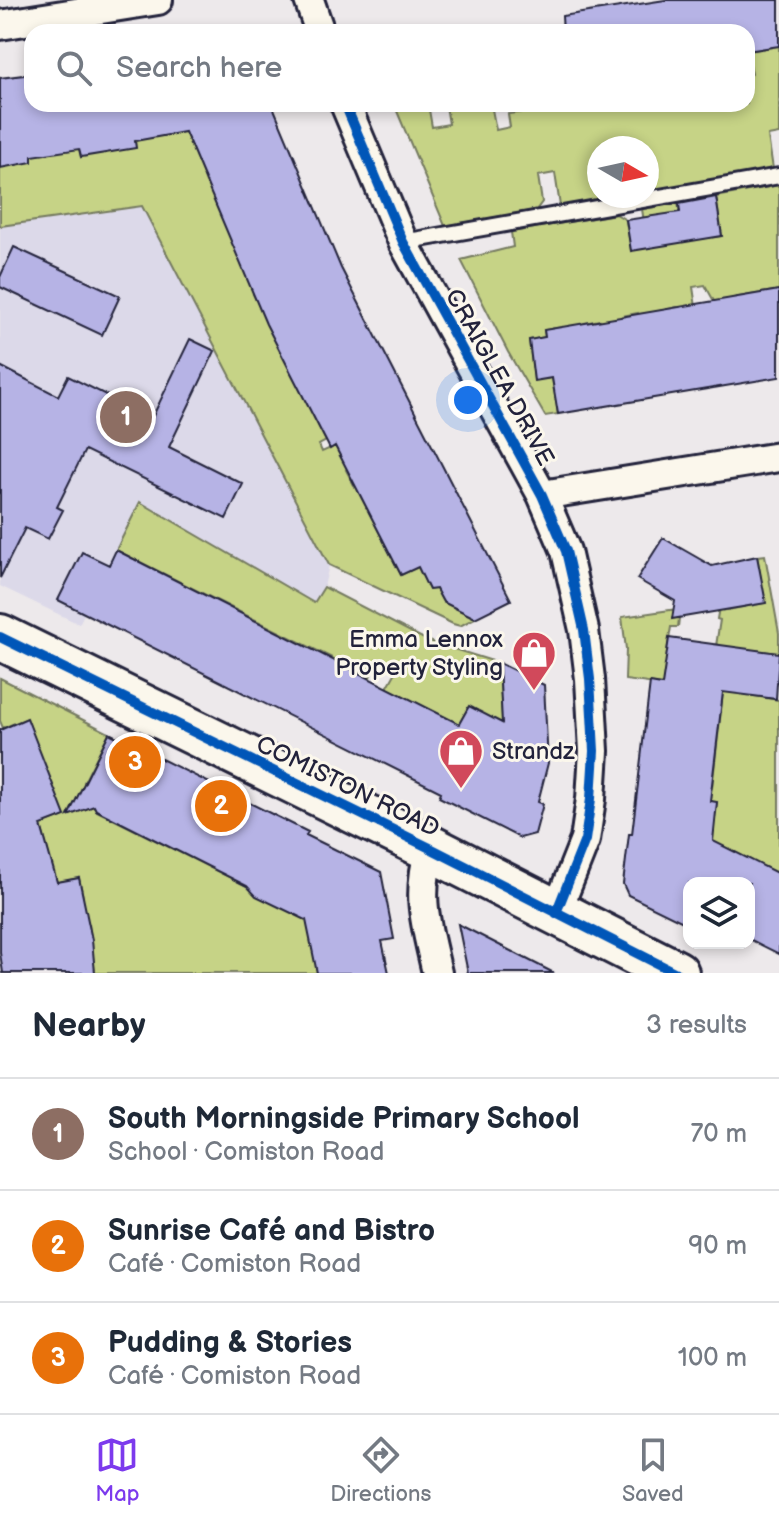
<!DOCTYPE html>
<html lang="en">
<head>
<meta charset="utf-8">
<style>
  body { margin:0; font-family:"Balsamiq Sans",sans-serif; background:#f2f2f3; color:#1f2937 }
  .controls { position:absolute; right:24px; bottom:24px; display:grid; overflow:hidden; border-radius:16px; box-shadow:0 4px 12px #0003 }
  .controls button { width:72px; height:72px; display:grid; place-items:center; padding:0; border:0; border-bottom:2px solid #e0e1e3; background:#fff; color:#1f2937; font:40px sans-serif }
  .compass { position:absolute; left:587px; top:136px; width:72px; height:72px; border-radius:50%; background:#fff; box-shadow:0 4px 12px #0003; rotate:99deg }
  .you { position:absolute; left:468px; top:400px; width:28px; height:28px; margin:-20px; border:6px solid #fff; border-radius:50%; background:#1a73e8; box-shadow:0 0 0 12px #1a73e833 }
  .badge { display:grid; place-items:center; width:52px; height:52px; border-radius:50%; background:#7c3aed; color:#fff; font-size:26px; font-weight:700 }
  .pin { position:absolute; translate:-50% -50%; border:4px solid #fff; box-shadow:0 2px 8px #0006 }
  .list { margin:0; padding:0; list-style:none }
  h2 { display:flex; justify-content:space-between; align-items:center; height:104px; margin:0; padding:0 32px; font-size:34px }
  h2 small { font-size:26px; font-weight:400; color:#747a83 }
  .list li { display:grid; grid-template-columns:52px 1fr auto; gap:24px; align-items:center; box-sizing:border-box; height:112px; padding:0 32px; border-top:2px solid #e0e1e3 }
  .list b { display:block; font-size:30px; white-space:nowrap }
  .list p { margin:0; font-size:26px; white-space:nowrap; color:#747a83 }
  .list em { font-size:26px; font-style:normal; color:#747a83 }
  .icon { flex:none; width:44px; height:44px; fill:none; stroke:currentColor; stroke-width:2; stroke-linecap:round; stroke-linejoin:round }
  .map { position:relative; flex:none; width:779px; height:973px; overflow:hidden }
  .search { position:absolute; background:#fff; box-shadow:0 4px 12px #0003; left:24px; right:24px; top:24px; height:88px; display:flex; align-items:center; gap:20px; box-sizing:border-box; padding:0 28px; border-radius:24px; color:#747a83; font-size:30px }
  .sheet { height:440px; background:#fff }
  nav { display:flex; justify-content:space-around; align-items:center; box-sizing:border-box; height:112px; border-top:2px solid #e0e1e3; background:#fff; font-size:22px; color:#747a83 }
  nav a { display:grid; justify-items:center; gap:4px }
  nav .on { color:#7c3aed }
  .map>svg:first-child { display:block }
</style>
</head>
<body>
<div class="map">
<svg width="779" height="973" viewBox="0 0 779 973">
  <rect width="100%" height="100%" fill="#ede9eb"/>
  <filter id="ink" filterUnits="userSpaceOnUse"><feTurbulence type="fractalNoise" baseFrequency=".0125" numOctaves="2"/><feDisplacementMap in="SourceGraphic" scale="16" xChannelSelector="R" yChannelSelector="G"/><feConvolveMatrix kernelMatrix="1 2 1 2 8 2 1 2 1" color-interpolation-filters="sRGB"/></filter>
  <g filter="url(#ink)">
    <path fill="#dcd9e9" d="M142 206 329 565 324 587 315 603 141 503 79 624 0 586V226Z"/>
    <path fill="#c6d386" stroke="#747a60" stroke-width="2" d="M779 46V134L768 136 773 169 647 191V148H599V160L593 161 599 199 560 206 555 173 538 176 542 202 536 210 445 226 394 104H428L432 127 449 124 446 106 443 104H491L496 130 510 127 508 114 525 112 524 104H545L546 108 573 104H747V76L752 74 747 51Z
      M182 115 206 183 219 178C223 223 229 256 266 287L253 294 326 441 319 445 322 452 335 446 363 461 346 470 355 487 373 479 358 491 401 575 418 567 429 590 436 589 443 602 475 618 460 626 453 624 329 565 142 206 0 226V154L76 130 81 157 131 121Z
      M779 185V290L732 298 736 321 716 317 714 301 705 285 693 287 699 327 677 307 659 311 642 330 638 313 622 316 625 339 604 336 600 320 584 323 587 346 565 343 562 327 544 330 545 337 529 340 534 380 552 378 558 414 545 416 508 352 461 260 513 247 511 232 616 214 626 220 631 250 648 248 642 209 678 203 685 241 722 236 716 197Z
      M140 502 314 603 324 587 428 641 499 663 503 737 480 712 469 706 459 724 387 688 397 670 376 660 370 677 116 550Z
      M765 555 779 633V653L753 650 747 695 779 700V874L733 851 723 870 697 865 716 812 717 802 704 800 712 788 723 693 625 680 626 649 622 617 677 609 675 617 679 618 678 627H671L667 651 714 659 720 620 717 619 719 607 727 610 765 603 757 556Z
      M0 678 109 733 84 782 97 811 247 886 313 923 317 973H95L89 924 60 929 83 897 79 878 51 884 49 855 41 825 62 817 27 718 3 728 0 721Z"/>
    <path fill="#b6b3e5" stroke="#22223b" stroke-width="2" d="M665 0H779V46L747 51V32H563L562 16Z
      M32 74V104H272L341 268 511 600 475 618 443 602 436 589 429 590 418 567 401 575 335 446 330 449 266 324 185 132 135 141 136 148 81 157 79 149 32 156V162L0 168V78Z
      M716 197 722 236 631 251 626 220 680 212 679 204Z
      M14 247 120 296 102 335 0 287V277Z
      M779 290V377L558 414 552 378 534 381 529 340 545 337 544 330Z
      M190 339 215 351 169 447 243 484 226 519 85 450 57 507 63 510 48 539 25 528 0 578V366L58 396 68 376 152 418Z
      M663 538 712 566 757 556 766 603 672 619 675 601 637 579Z
      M116 550 459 724 469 706 502 723 499 663 544 685 548 763 538 802 543 804 535 834 520 838 439 797 441 792 58 600 82 552 109 565Z
      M669 638 779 653 776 699 723 692 710 801 717 802 713 841 779 874V954L749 939V883H689V925L628 895 623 884 629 834H632L650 683 662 685Z
      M27 718 65 816 41 825 57 882 79 878 92 940 95 973H3L0 953V730Z
      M109 733 308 832 306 835 381 872 394 939 382 941 389 973H317L306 920 256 896 247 886 96 810 94 806 68 816Z
      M458 924 505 948 554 973H468Z"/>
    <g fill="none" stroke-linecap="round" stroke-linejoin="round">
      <g stroke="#22223b" stroke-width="20">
        <path id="lane" d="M403 242 779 176"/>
      </g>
      <g stroke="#22223b" stroke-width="34">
        <path id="street" d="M309 0 320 32
          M0 25 158 0
          M345 104 403 242 542 495 566 551 584 630 590 679 594 751 591 799 585 840 556 913
          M542 495 779 457
          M430 848C416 899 426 923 437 973"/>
      </g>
      <g stroke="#22223b" stroke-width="50">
        <path id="primary" d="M0 637 430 848 676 973"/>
      </g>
      <use href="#lane" stroke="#fbf7ec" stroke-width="14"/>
      <use href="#street" stroke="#fbf7ec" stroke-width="28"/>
      <use href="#primary" stroke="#fbf7ec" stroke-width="44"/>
      <g stroke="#fbf7ec" stroke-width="15">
        <path id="cycleway" d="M345 104 403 242 542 495 566 551 584 630 590 679 594 751 591 799 585 840 556 913
          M0 637 430 848 676 973"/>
      </g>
      <use href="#cycleway" stroke="#0057b8" stroke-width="10"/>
    </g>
  </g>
  <defs>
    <g id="shop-pin" transform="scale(2.3)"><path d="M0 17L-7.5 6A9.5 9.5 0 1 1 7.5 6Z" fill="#d1495b" stroke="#fbf7ec"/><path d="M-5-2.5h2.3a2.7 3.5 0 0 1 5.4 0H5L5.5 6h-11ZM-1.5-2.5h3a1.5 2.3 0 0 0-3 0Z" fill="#fff"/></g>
  </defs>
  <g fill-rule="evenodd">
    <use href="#shop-pin" x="534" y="653"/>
    <use href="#shop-pin" x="461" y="751"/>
  </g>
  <g text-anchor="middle" stroke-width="6" stroke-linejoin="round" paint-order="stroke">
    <g font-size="24" fill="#22223b" stroke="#fbf7ec">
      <text transform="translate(500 377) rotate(61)" y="8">CRAIGLEA DRIVE</text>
      <text transform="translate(348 786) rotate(26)" y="8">COMISTON ROAD</text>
    </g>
    <g font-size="24" fill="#22223b" stroke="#fbf7ec" text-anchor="end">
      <text x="503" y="647">Emma Lennox<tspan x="503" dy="28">Property Styling</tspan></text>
      <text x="492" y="759" text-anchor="start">Strandz</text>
    </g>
  </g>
</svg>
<div class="controls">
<button><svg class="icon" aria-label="layers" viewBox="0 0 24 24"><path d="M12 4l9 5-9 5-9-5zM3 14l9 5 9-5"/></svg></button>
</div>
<svg class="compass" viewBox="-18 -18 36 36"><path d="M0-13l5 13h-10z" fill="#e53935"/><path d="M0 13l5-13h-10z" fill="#747a83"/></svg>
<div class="you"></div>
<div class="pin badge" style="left:126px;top:417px;background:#8d6e63">1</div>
<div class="pin badge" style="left:221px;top:806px;background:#e8710a">2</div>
<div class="pin badge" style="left:135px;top:762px;background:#e8710a">3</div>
<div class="search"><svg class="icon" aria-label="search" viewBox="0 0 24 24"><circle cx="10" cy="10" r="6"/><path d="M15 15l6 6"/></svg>Search here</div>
</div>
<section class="sheet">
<h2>Nearby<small>3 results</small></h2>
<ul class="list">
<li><span class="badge" style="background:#8d6e63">1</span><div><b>South Morningside Primary School</b><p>School · Comiston Road</p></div><em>70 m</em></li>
<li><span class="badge" style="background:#e8710a">2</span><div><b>Sunrise Café and Bistro</b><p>Café · Comiston Road</p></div><em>90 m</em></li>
<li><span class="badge" style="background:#e8710a">3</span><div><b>Pudding &amp; Stories</b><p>Café · Comiston Road</p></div><em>100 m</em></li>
</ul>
</section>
<nav>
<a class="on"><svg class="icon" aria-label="map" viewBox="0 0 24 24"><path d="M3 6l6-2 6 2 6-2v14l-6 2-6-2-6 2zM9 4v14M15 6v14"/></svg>Map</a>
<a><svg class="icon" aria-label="directions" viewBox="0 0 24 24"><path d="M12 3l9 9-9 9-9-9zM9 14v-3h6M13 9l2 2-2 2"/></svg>Directions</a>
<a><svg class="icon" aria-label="saved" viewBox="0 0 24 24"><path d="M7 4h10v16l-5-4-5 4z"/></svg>Saved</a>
</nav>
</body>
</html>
